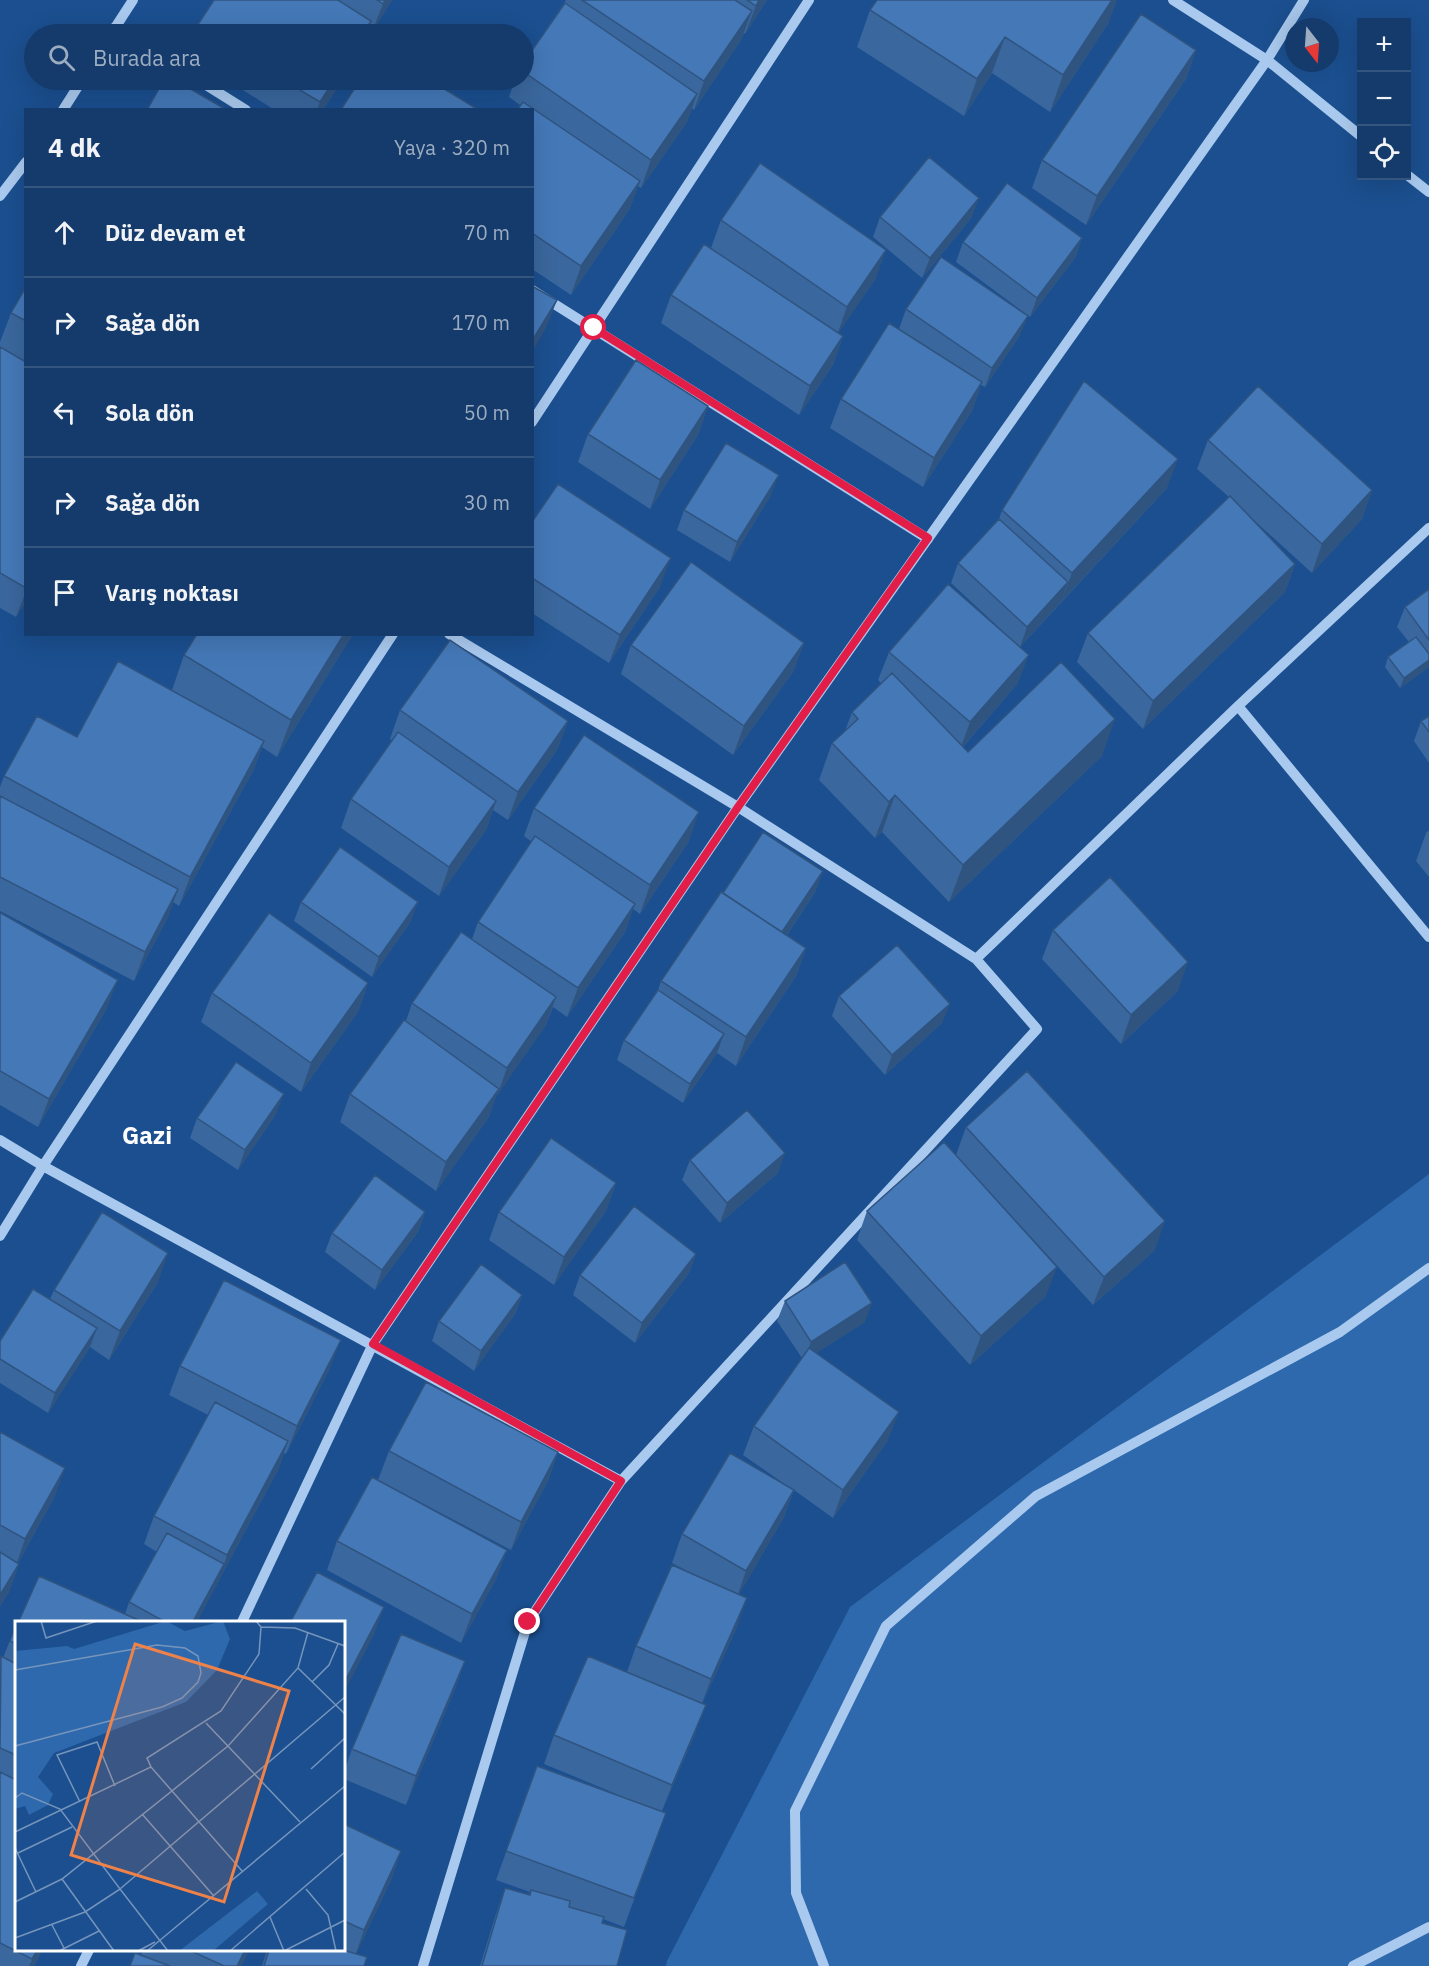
<!DOCTYPE html>
<html lang="tr">
<head>
<meta charset="utf-8">
<style>
  body { margin:0; font-family:"IBM Plex Sans",sans-serif; background:#1d4271; color:#f1f3f6 }
  .controls { position:absolute; right:18px; top:18px; display:grid; overflow:hidden; border-radius:0px; box-shadow:0 6px 24px #0002 }
  .controls button { width:54px; height:54px; display:grid; place-items:center; padding:0; border:0; border-bottom:2px solid #33557e; background:#143b6b; color:#f1f3f6; font:30px sans-serif }
  .compass { position:absolute; left:1285px; top:18px; width:54px; height:54px; border-radius:50%; background:#143b6b; box-shadow:0 6px 24px #0002; rotate:163deg }
  .stop { position:absolute; width:18px; height:18px; margin:-14px; border:4px solid #e11d48; border-radius:50%; background:#fff }
  .stop.end { background:#e11d48; border-color:#fff; box-shadow:0 2px 6px #0008 }
  .list { margin:0; padding:0; list-style:none }
  h2 { display:flex; justify-content:space-between; align-items:center; height:78px; margin:0; padding:0 24px; font-size:26px }
  h2 small { font-size:20px; font-weight:400; color:#9dadc1 }
  .list li { display:grid; grid-template-columns:39px 1fr auto; gap:18px; align-items:center; box-sizing:border-box; height:90px; padding:0 24px; border-top:2px solid #33557e }
  .list b { display:block; font-size:22px; white-space:nowrap }
  .list em { font-size:20px; font-style:normal; color:#9dadc1 }
  .icon { flex:none; width:33px; height:33px; fill:none; stroke:currentColor; stroke-width:2; stroke-linecap:round; stroke-linejoin:round }
  .map { position:relative; flex:none; width:1429px; height:1966px; overflow:hidden }
  .search { position:absolute; background:#143b6b; box-shadow:0 6px 24px #0002; left:24px; top:24px; width:510px; height:66px; display:flex; align-items:center; gap:15px; box-sizing:border-box; padding:0 21px; border-radius:33px; color:#9dadc1; font-size:22px }
  .panel { position:absolute; background:#143b6b; box-shadow:0 6px 24px #0002; left:24px; top:108px; width:510px; height:528px; border-radius:0px }
  .map>svg:first-child { display:block }
</style>
</head>
<body>
<div class="map">
<svg width="1429" height="1966" viewBox="0 0 1429 1966">
  <rect width="100%" height="100%" fill="#1b4f8f"/>
  <path fill="#2e69ad" d="M1429 1174V1966H666L667 1961 850 1607Z"/>
  <g fill="none" stroke-linecap="round" stroke-linejoin="round">
    <path stroke="#a9c9ee" stroke-width="10" d="M1173 0 1267 60 1362 137
      M115 27 127 34
      M111 34 133 0
      M198 80 246 110
      M63 110 82 80
      M1406 174 1429 192
      M0 196 26 162
      M532 290 928 539
      M532 422 809 0
      M449 634 738 807 976 959
      M1238 706 1429 937
      M0 1140 43 1166 621 1481
      M0 1236 43 1166 393 634
      M242 1622 373 1344 738 807 1267 60 1304 0
      M81 1966 89 1950
      M423 1966 528 1622 621 1481 1037 1029 976 959 1238 706 1429 528
      M824 1966 796 1893 795 1811 886 1626 1036 1496 1340 1332 1429 1268
      M1353 1966 1429 1927"/>
  </g>
  <path fill="#3a679d" d="M214 0H392L372 32 368 30 366 34H194L197 26Z
    M566 0H767L745 34 744 33 741 40 694 110 692 108 687 122 641 188 638 186 629 210 571 295 532 269V110L520 105 509 97 515 80H524V62L564 3Z
    M870 10 1109 22 1050 112 992 73 964 116 857 47Z
    M1196 50 1186 79 1086 225 1032 188 1042 160Z
    M227 80H342L323 110H275Z
    M880 217H972L922 278 873 237Z
    M721 220 876 278 838 333 843 336 833 365 799 415 661 323 671 295 711 248Z
    M1082 238 1075 258 1030 317 956 262 963 242Z
    M26 287V601L16 617 0 608V342L11 313Z
    M906 309 1020 335 985 387 981 385 972 411 923 487 830 428 841 399 916 340 899 329Z
    M708 406 698 435 650 509 578 462 588 434Z
    M1208 440 1372 490 1362 519 1312 573 1246 513 1295 564 1285 592 1143 729 1077 662 1088 633 1229 497 1197 469Z
    M1167 488 1020 647 951 583 958 563 999 519 1002 510Z
    M771 495 730 562 677 530 684 510Z
    M532 522 660 587 609 663 532 613Z
    M1429 589V667L1400 688 1385 667 1388 657 1409 642 1397 627 1405 607Z
    M197 634H353L277 757 262 747 254 769 179 906 173 902 168 917 134 981 0 911V787L4 776 77 737 172 690 184 655Z
    M804 643 793 672 733 755 621 674 631 645Z
    M889 652 1018 683 963 747 968 752 1102 756 949 902 882 832 875 838 819 780 832 743 845 731 852 712 881 683 878 680Z
    M400 710 568 721 557 750 508 820 493 810 486 830 439 896 341 828 351 799 392 740 390 739Z
    M1429 716V763L1414 741 1421 721Z
    M534 808 689 841 640 914 633 909 625 932 567 1017 553 1007 546 1025 496 1096 489 1117 436 1191 340 1122 350 1094 406 1021 412 1003 472 939 478 922 532 842 524 836Z
    M1429 830V877L1416 861 1426 833Z
    M816 891 787 935 806 948 796 976 736 1066 717 1053 683 1103 617 1060 624 1040 658 990 661 981 723 893Z
    M301 902 411 921 372 977 294 921Z
    M0 914 107 1008 38 1127 0 1105Z
    M1053 930 1178 991 1121 1044 1042 959Z
    M368 983 358 1012 301 1092 201 1022 212 993Z
    M839 996 942 1023 885 1075 832 1016Z
    M276 1114 238 1170 190 1138 197 1118Z
    M966 1127 1155 1250 1093 1305 956 1155Z
    M690 1160 778 1173 720 1223 682 1180Z
    M616 1183 606 1211 554 1285 489 1240 499 1212Z
    M867 1211 1046 1296 970 1365 857 1240Z
    M425 1212 418 1232 375 1290 325 1252 332 1233Z
    M696 1254 689 1273 635 1343 573 1295 580 1275Z
    M158 1282 109 1360 90 1347 48 1413 0 1383V1341L50 1299 54 1290Z
    M522 1295 515 1314 474 1371 432 1341 439 1321Z
    M785 1301 865 1322 816 1353 888 1440 833 1518 794 1490 783 1519 739 1594 737 1627 702 1704 695 1734 662 1811 666 1813 624 1927 603 1919 602 1923 617 1966H480L495 1917 505 1888 529 1895 530 1892 496 1880 537 1766 619 1795 544 1764 554 1735 627 1672 636 1646 689 1572 672 1563 682 1534 793 1490 743 1455 754 1426 802 1358 777 1321Z
    M180 1366 330 1368 286 1454 284 1453 278 1470 196 1623H18L125 1614 129 1602 157 1552 144 1544 154 1516 208 1415 169 1395Z
    M0 1432 55 1496 18 1563 19 1564 9 1592 0 1606Z
    M389 1451 558 1452 548 1481 511 1550 378 1480Z
    M337 1541 507 1550 496 1579 461 1643 327 1570Z
    M16 1625V1950H42L34 1966H0V1658H3Z
    M465 1661 455 1689 406 1805 344 1779V1772L352 1749Z
    M344 1824 401 1851 391 1880 356 1954 364 1966H262L267 1950H344Z
    M143 1950H249L241 1966H130L141 1955Z"/>
  <path fill="#305480" d="M385 0H392L372 32 383 4Z
    M759 0H767L745 34 756 6Z
    M1112 0H1117L1109 22 1050 112 1063 75Z
    M752 11 741 40 694 110 704 81Z
    M371 21 366 34H363Z
    M1005 37 992 73 964 116 977 79Z
    M1196 50 1186 79 1086 225 1097 196Z
    M334 80H342L323 110H317L320 102Z
    M697 94 687 122 641 188 651 160Z
    M640 181 629 210 571 295 581 266Z
    M979 198 972 217 922 278 930 258Z
    M1082 238 1075 258 1030 317 1037 298Z
    M886 250 876 278 837 335 847 307Z
    M557 300 546 328 532 352V341Z
    M1028 316 1020 335 985 387 992 368Z
    M843 336 833 365 799 415 810 386Z
    M982 382 972 411 923 487 934 458Z
    M708 406 698 435 650 509 660 480Z
    M1178 459 1167 488 1061 602 1072 573Z
    M779 475 771 495 730 562 737 542Z
    M1372 490 1362 519 1312 573 1322 544Z
    M671 558 660 587 609 663 620 635Z
    M1295 564 1285 592 1143 729 1153 701Z
    M1068 582 1061 602 1020 647 1027 627Z
    M26 591V601L16 617Z
    M344 634H353L277 757 291 720Z
    M804 643 793 672 733 755 744 726Z
    M1029 655 1018 683 960 750 970 722Z
    M1429 660V667L1400 688 1404 678Z
    M1115 719 1102 756 949 902 963 865Z
    M568 721 557 750 508 820 518 792Z
    M264 741 254 769 179 906 190 877Z
    M895 795 882 832 875 838 889 802Z
    M496 801 486 830 439 896 449 867Z
    M699 812 689 841 640 914 650 885Z
    M823 871 816 891 770 960 777 940Z
    M178 889 168 917 134 981 145 952Z
    M418 902 411 921 372 977 379 957Z
    M635 904 625 932 567 1017 578 988Z
    M806 948 796 976 736 1066 746 1037Z
    M1188 962 1178 991 1121 1044 1131 1015Z
    M118 980 107 1008 38 1127 49 1099Z
    M368 983 358 1012 301 1092 311 1063Z
    M556 997 546 1025 497 1096 507 1068Z
    M950 1004 942 1023 885 1075 892 1055Z
    M724 1034 717 1053 683 1103 690 1084Z
    M499 1089 489 1117 436 1191 446 1162Z
    M284 1094 276 1114 238 1170 245 1150Z
    M785 1153 778 1173 720 1223 727 1203Z
    M616 1183 606 1211 554 1285 564 1257Z
    M425 1212 418 1232 375 1290 382 1270Z
    M1165 1221 1155 1250 1093 1305 1104 1277Z
    M168 1253 158 1282 109 1360 120 1331Z
    M696 1254 689 1273 635 1343 642 1323Z
    M1057 1267 1046 1296 970 1365 981 1336Z
    M522 1295 515 1314 474 1371 481 1351Z
    M872 1303 865 1322 804 1361 811 1342Z
    M97 1328 90 1347 48 1413 55 1393Z
    M341 1340 330 1368 286 1454 297 1426Z
    M899 1412 888 1440 833 1518 843 1490Z
    M288 1441 278 1470 196 1623H192L224 1564 227 1555Z
    M558 1452 548 1481 511 1550 521 1522Z
    M65 1468 55 1496 15 1568 25 1539Z
    M794 1490 783 1519 736 1600 746 1571Z
    M507 1550 496 1579 461 1643 472 1614Z
    M19 1564 9 1592 0 1606V1595Z
    M747 1598 737 1627 700 1708 711 1679Z
    M384 1607 374 1635 344 1692V1683Z
    M465 1661 455 1689 406 1805 416 1776Z
    M706 1705 695 1734 661 1813 672 1785Z
    M401 1851 391 1880 354 1959 364 1930Z
    M37 1950H42L34 1966H29Z
    M245 1950H249L241 1966H237Z"/>
  <path fill="#4478b7" stroke="#305480" stroke-width="1.5" d="M214 0H338L371 21 363 34H211L197 26Z
    M377 0H385L383 4Z
    M582 0H735L752 11 704 81Z
    M747 0H759L756 6Z
    M877 0H1112L1063 75 1005 37 977 79 870 10Z
    M565 3 697 94 651 160 524 72V62Z
    M1141 14 1196 50 1097 196 1042 160Z
    M164 80H175L227 110H147Z
    M283 80H334L320 102Z
    M360 80H446L441 87 479 110H343L342 108Z
    M523 102 640 181 581 266 532 233V110H517Z
    M929 157 979 198 930 258 880 217Z
    M760 163 886 250 847 307 721 220Z
    M1007 183 1082 238 1037 298 963 242Z
    M704 244 843 336 810 386 671 295Z
    M941 257 1028 316 992 368 906 309Z
    M532 286 557 300 532 341Z
    M26 287V321L11 313Z
    M889 323 982 382 934 458 841 399Z
    M0 347 26 362V588L0 573Z
    M636 360 708 406 660 480 588 434Z
    M1084 381 1178 459 1072 573 1002 510Z
    M1258 386 1372 490 1322 544 1208 440Z
    M726 443 779 475 737 542 684 510Z
    M558 484 671 558 620 635 532 578V522Z
    M1230 496 1295 564 1153 701 1088 633Z
    M999 519 1068 582 1027 627 958 563Z
    M691 562 804 643 744 726 631 645Z
    M948 584 1029 655 970 722 889 652Z
    M1429 589V640L1405 607Z
    M197 634H344L291 720 184 655Z
    M1416 637 1429 654V660L1404 678 1388 657Z
    M450 640 568 721 518 792 400 710Z
    M118 661 264 741 190 877 4 776 37 716 77 737Z
    M1061 662 1115 719 963 865 895 795 889 802 832 743 858 719 852 712 892 673 968 752Z
    M1429 716V732L1421 721Z
    M398 732 496 801 449 867 351 799Z
    M584 735 699 812 650 885 534 808Z
    M0 796 178 889 145 952 0 877Z
    M763 832 823 871 782 932 723 893Z
    M535 836 635 904 578 988 478 922Z
    M340 847 418 902 379 957 301 902Z
    M1110 877 1188 962 1131 1015 1053 930Z
    M721 892 806 948 746 1037 661 981Z
    M1 913 118 980 49 1099 0 1071V914Z
    M269 913 368 983 311 1063 212 993Z
    M461 932 556 997 507 1068 412 1003Z
    M897 945 950 1004 892 1055 839 996Z
    M658 990 724 1034 690 1084 624 1040Z
    M404 1020 499 1089 446 1162 350 1094Z
    M236 1062 284 1094 245 1150 197 1118Z
    M1027 1071 1165 1221 1104 1277 966 1127Z
    M747 1110 785 1153 727 1203 690 1160Z
    M551 1138 616 1183 564 1257 499 1212Z
    M944 1142 1057 1267 981 1336 867 1211Z
    M375 1175 425 1212 382 1270 332 1233Z
    M634 1206 696 1254 642 1323 580 1275Z
    M102 1212 168 1253 120 1331 54 1290Z
    M845 1262 872 1303 811 1342 785 1301Z
    M481 1264 522 1295 481 1351 439 1321Z
    M224 1280 341 1340 297 1426 180 1366Z
    M33 1289 97 1328 55 1393 0 1359V1341Z
    M809 1348 899 1412 843 1490 754 1426Z
    M426 1382 558 1452 521 1522 389 1451Z
    M215 1402 288 1441 227 1555 154 1516Z
    M0 1432 65 1468 25 1539 0 1525Z
    M730 1453 794 1490 746 1571 682 1534Z
    M372 1477 507 1550 472 1614 337 1541Z
    M167 1533 224 1564 192 1623H167L129 1602Z
    M0 1552 19 1564 0 1595Z
    M672 1565 747 1598 711 1679 636 1646Z
    M317 1572 384 1607 344 1683V1623H290Z
    M39 1576 145 1623H18Z
    M16 1625V1644L10 1641Z
    M401 1634 465 1661 416 1776 352 1749Z
    M1 1656 16 1664V1755L0 1748Z
    M588 1656 706 1705 672 1785 554 1735Z
    M537 1766 666 1813 634 1898 506 1851Z
    M0 1772 16 1780V1950H37L32 1959 0 1943Z
    M344 1824 401 1851 364 1930 344 1921Z
    M505 1888 530 1895 531 1890 570 1901 569 1907 604 1917 602 1923 627 1930 617 1966H482Z
    M189 1950H245L237 1966H224Z
    M269 1950H343L367 1957 364 1966H264Z
    M135 1953 170 1966H130Z"/>
  <g fill="none" stroke-linecap="round" stroke-linejoin="round">
    <path stroke="#e11d48" stroke-width="8" d="M528 1622 621 1481 373 1344 738 807 928 538 594 328"/>
  </g>
  <g text-anchor="middle" stroke-width="5" stroke-linejoin="round" paint-order="stroke">
    <g font-size="24" font-weight="bold" fill="#fff" stroke="#1b4f8f">
      <text x="147" y="1144">Gazi</text>
    </g>
  </g>
  <g transform="translate(15 1621)">
    <rect width="330" height="330" fill="#1b4f8f"/>
    <path d="M151 0 170 10 208 0 215 18 202 49 171 81 39 132 23 156 38 173 33 184 14 194 10 185 0 188V30L52 25 59 28ZM242 270 253 283 198 330H164Z" fill="#2e69ad"/>
    <path fill="none" stroke="#7695bc" stroke-width="1.5" d="M26 0 31 17 82 0M167 0H187M241 0 246 6 280 7 330 25M283 47 330 93M0 49 142 24 170 27 183 35 186 52 183 61 167 77 147 86 0 125M297 61 314 44 323 23M191 102 285 201M136 146 228 251M296 148 330 117M0 177 7 172 45 188 105 268 330 76M65 181 42 134 82 121 100 165M127 193 198 274M0 211 136 146 132 137 206 90 244 33 246 6M0 227 21 271M3 232 57 206M47 258 99 330M291 268 313 294 321 330M0 281 47 258 213 125 283 47 293 11M255 296 269 330M37 304 49 327M0 317 70 291 105 268 153 330M44 330 84 310M123 330 140 321M132 330 330 165M215 330 330 231M269 330 330 299"/>
    <path fill="#ee8249" fill-opacity="0.15" stroke="#ee8249" stroke-width="3" d="M120 23 274 70 209 281 56 234Z"/>
    <rect width="330" height="330" fill="none" stroke="#fff" stroke-width="3"/>
  </g>
</svg>
<div class="controls">
<button>+</button>
<button>−</button>
<button><svg class="icon" aria-label="locate" viewBox="0 0 24 24"><circle cx="12" cy="12" r="6"/><path d="M12 2v4M12 18v4M2 12h4M18 12h4"/></svg></button>
</div>
<svg class="compass" viewBox="-18 -18 36 36"><path d="M0-13l5 13h-10z" fill="#e53935"/><path d="M0 13l5-13h-10z" fill="#9dadc1"/></svg>
<div class="stop" style="left:594px;top:328px"></div>
<div class="stop end" style="left:528px;top:1622px"></div>
<div class="search"><svg class="icon" aria-label="search" viewBox="0 0 24 24"><circle cx="10" cy="10" r="6"/><path d="M15 15l6 6"/></svg>Burada ara</div>
<section class="panel">
<h2>4 dk<small>Yaya · 320 m</small></h2>
<ul class="list">
<li><svg class="icon" aria-label="ahead" viewBox="0 0 24 24"><path d="M12 20V5M6 11l6-6 6 6"/></svg><div><b>Düz devam et</b></div><em>70 m</em></li>
<li><svg class="icon" aria-label="right" viewBox="0 0 24 24"><path d="M7 20v-9h11M14 6l5 5-5 5"/></svg><div><b>Sağa dön</b></div><em>170 m</em></li>
<li><svg class="icon" aria-label="left" viewBox="0 0 24 24"><path d="M17 20v-9H6M10 6l-5 5 5 5"/></svg><div><b>Sola dön</b></div><em>50 m</em></li>
<li><svg class="icon" aria-label="right" viewBox="0 0 24 24"><path d="M7 20v-9h11M14 6l5 5-5 5"/></svg><div><b>Sağa dön</b></div><em>30 m</em></li>
<li><svg class="icon" aria-label="arrive" viewBox="0 0 24 24"><path d="M6 21V4h12l-3 4 3 4H6"/></svg><div><b>Varış noktası</b></div></li>
</ul>
</section>
</div>
</body>
</html>
